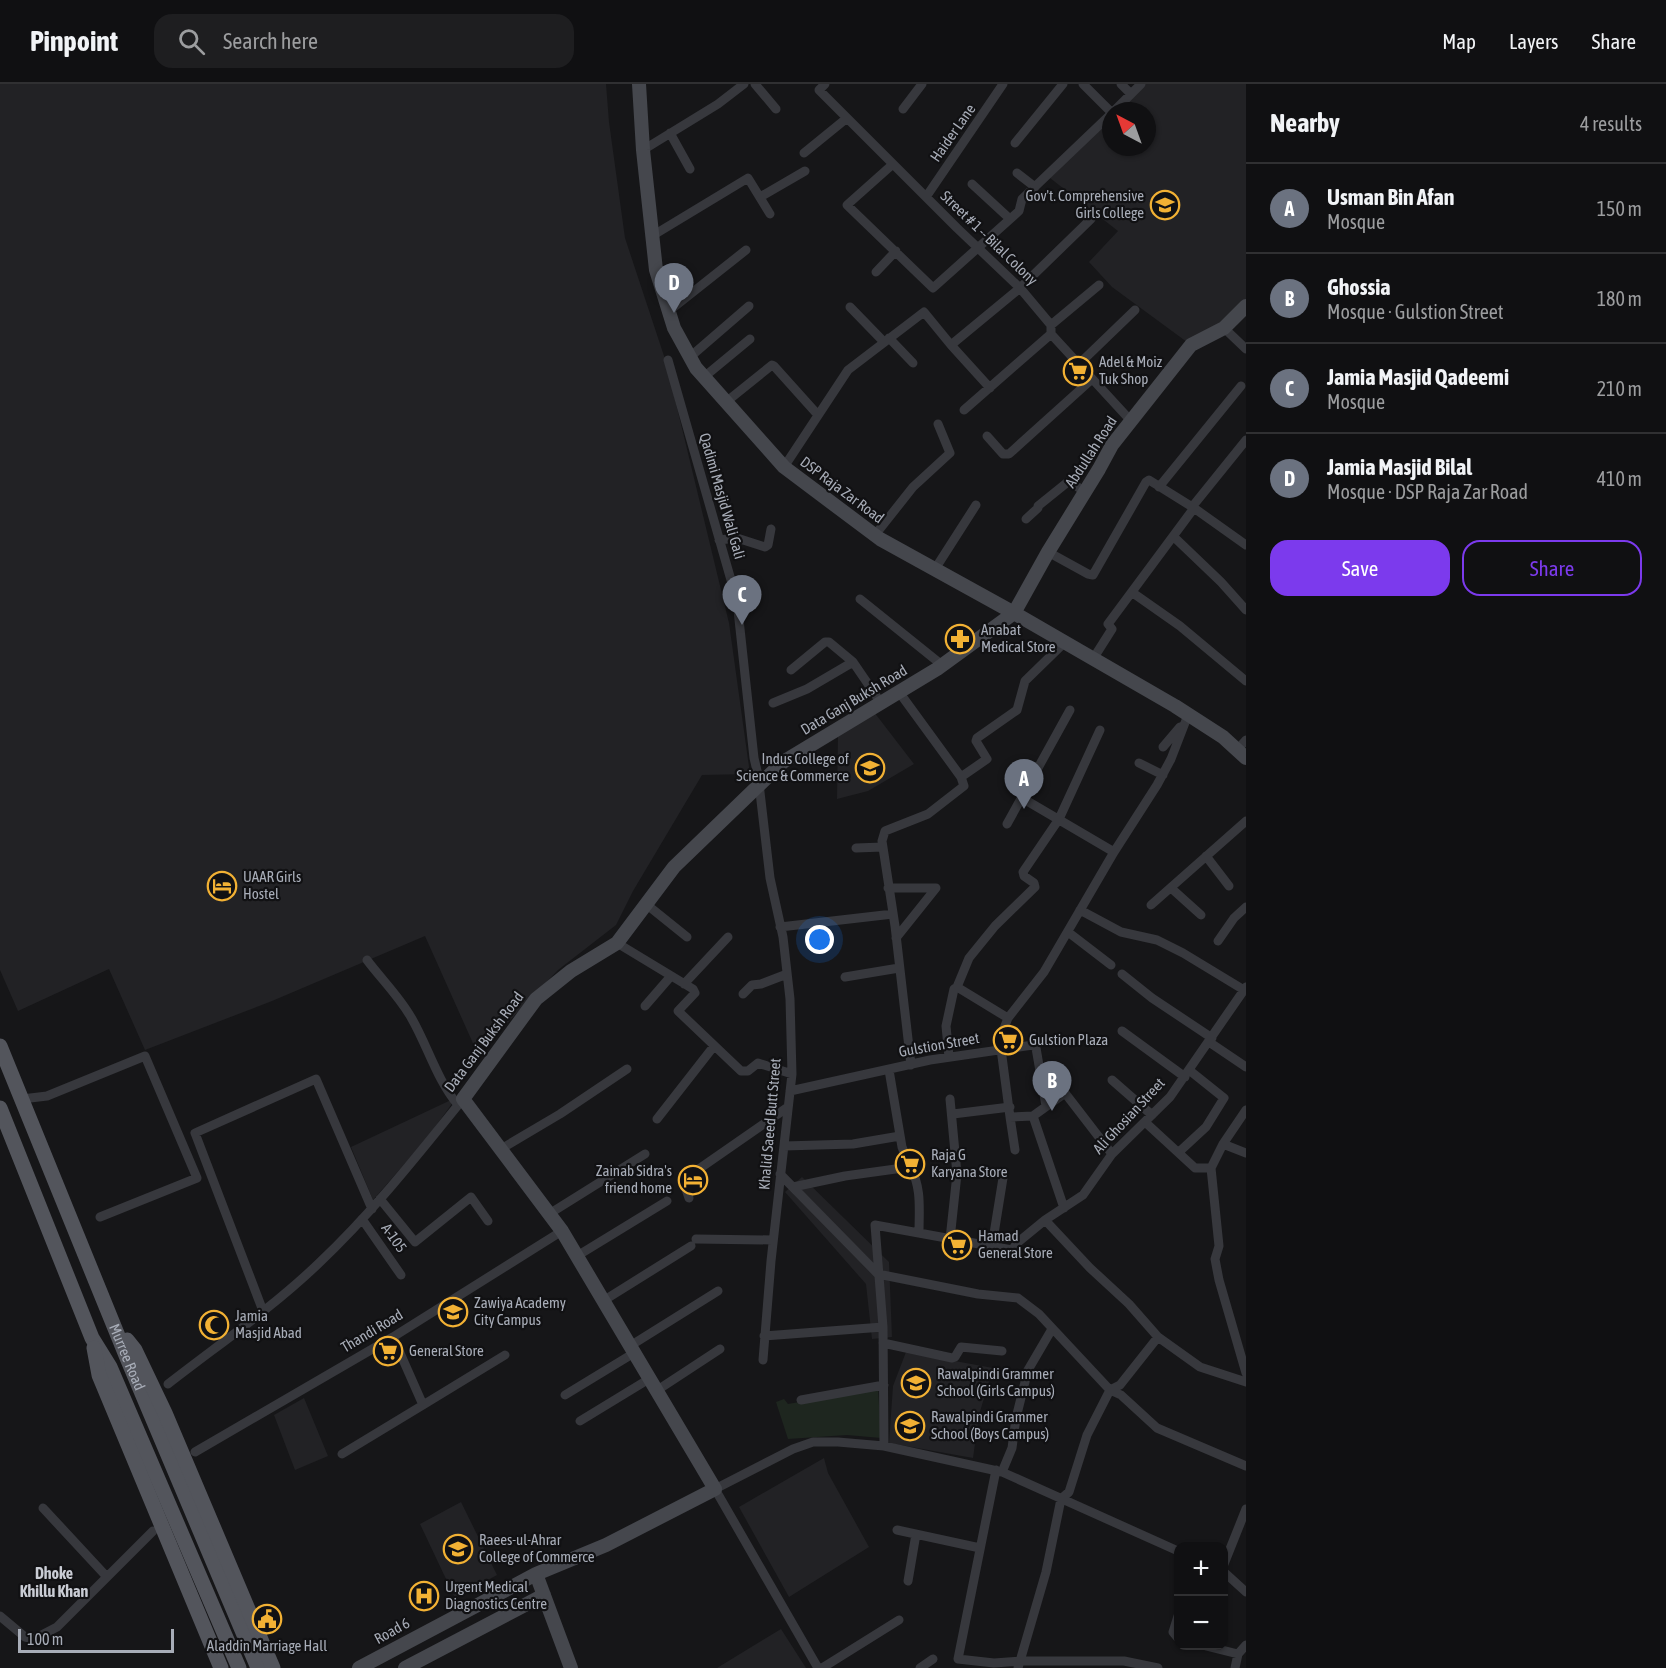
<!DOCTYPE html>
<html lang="en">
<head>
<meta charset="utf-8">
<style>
  body { margin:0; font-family:"Asap Condensed",sans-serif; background:#1e1e20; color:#f1f3f6 }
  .controls { position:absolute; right:18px; bottom:18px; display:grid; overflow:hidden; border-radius:12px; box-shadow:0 2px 4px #0004 }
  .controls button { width:54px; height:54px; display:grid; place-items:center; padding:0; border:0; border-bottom:2px solid #303032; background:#101012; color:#f1f3f6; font:30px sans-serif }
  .compass { position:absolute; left:1102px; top:18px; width:54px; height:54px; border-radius:50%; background:#101012; box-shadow:0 2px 4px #0004; rotate:319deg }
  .scale { position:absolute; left:18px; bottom:15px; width:156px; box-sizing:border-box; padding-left:6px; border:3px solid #a8adb8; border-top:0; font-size:16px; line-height:21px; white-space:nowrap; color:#a8adb8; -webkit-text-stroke:4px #111113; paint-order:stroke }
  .you { position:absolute; left:820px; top:856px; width:21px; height:21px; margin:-15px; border:4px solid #fff; border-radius:50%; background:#1a73e8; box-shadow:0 0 0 9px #1a73e833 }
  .badge { display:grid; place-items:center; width:39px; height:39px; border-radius:50%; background:#7c3aed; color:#fff; font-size:20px; font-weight:700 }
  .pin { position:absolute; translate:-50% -50px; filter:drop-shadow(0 2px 3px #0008) }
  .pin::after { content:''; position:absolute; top:32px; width:21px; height:18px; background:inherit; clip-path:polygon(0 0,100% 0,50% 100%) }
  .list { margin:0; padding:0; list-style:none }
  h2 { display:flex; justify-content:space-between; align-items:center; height:78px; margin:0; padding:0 24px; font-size:26px }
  h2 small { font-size:20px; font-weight:400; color:#9c9d9f }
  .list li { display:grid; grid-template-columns:39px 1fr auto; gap:18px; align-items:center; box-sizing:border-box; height:90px; padding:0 24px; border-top:2px solid #303032 }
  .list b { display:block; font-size:22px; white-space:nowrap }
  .list p { margin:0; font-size:20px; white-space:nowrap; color:#9c9d9f }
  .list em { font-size:20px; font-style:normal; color:#9c9d9f }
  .actions { display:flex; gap:12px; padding:18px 24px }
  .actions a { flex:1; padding:14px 0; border:2px solid #7c3aed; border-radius:18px; text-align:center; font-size:21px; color:#7c3aed }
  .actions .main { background:#7c3aed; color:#fff }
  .icon { flex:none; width:33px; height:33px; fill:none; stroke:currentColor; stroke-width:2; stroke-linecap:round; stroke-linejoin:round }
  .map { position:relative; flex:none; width:1246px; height:1584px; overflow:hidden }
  header { display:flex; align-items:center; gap:36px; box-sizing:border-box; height:84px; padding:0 30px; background:#101012; border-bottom:2px solid #303032 }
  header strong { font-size:28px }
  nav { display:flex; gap:33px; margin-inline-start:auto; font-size:21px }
  .search { width:420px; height:54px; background:#1e1e20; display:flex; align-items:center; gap:15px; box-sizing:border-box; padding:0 21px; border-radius:18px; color:#9c9d9f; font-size:22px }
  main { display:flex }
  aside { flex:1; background:#101012 }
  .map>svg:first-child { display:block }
</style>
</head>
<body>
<header>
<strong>Pinpoint</strong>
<div class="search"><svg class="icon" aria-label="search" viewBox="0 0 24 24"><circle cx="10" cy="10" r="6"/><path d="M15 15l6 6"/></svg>Search here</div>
<nav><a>Map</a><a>Layers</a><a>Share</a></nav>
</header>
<main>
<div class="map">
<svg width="1246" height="1584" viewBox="0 0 1246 1584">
  <rect width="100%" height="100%" fill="#161618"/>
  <path fill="#222225" d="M0 0H606L609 38 625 154 666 278 729 539 750 690 702 691 633 807 616 841 558 886 494 953 476 966 425 852 272 917 145 966 109 885 18 927 0 886Z
    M1143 0H1246V223L1191 261 1112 203 1089 178 1118 147 1050 94 1111 32V63H1147V27H1116Z
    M874 628 914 680 868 707 837 715 838 651Z
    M451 1016V1021L428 1053 373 1116 351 1063Z
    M802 1093 889 1178 892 1253 872 1255 866 1200 785 1108Z
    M906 1268 993 1284 979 1331 973 1374 889 1359 893 1302Z
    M304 1314 328 1372 295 1386 274 1331Z
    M824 1374 828 1389 869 1463 789 1513 739 1423Z
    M461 1418 497 1491 455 1514 420 1440Z
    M781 1545 806 1584H717Z"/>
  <path fill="#1e261f" d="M878 1304 881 1354 847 1351 788 1355 776 1318 784 1315 788 1320Z"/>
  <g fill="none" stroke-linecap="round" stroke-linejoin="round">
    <path stroke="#37383d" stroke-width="9" d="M755 0 776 25
      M825 0 819 6 957 144 1020 204 1051 241V250L1131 337
      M1083 0 1111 28
      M1121 0 1131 10
      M903 25 922 0
      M1114 27 1141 0
      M670 49 690 85
      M1015 59 1063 0
      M643 66 718 20 744 0
      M804 69 847 34
      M893 80 847 121 933 204 1019 127 1022 115 1111 30
      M1017 89 1035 103
      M972 100 1010 135
      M760 113 805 87
      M926 113 1003 0
      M652 152 748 94 770 130
      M876 188 896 167
      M850 223 884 258
      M669 227 746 166
      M1051 241 1099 201
      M1224 244 1246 265
      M889 254 913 279
      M951 261 1020 204 1091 135
      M690 273 749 222
      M668 276 737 517 754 674 758 691 770 794 783 853 790 915 792 990 771 1177 763 1276
      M1078 281 1135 226
      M704 293 750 255
      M726 318 772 281 774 282 818 331
      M964 326 1051 250
      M987 352 1003 370H1009L1091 296
      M784 383 848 286 924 228 951 261 990 304
      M1159 403 1241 302
      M1192 423 1246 356
      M1026 435 1038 424V422L1069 397 1085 408
      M875 451 913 403 950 369 938 340
      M1174 453 1221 498 1246 526
      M719 456 737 454 765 463 768 461 771 445
      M1048 468 1088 490 1093 491 1146 398 1149 396 1194 424 1246 461
      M935 485 976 421
      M1133 509 1180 542 1246 597
      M860 515 942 581
      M1093 575 1112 545 1108 540 1194 424
      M791 586 825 558H829L853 578 881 619
      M899 608 961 693
      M773 619 807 605 853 578
      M1163 663 1180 643
      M1237 666 1246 656
      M1139 679 1163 691
      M1022 714 1114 768
      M1007 740 1070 626
      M856 764 883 763
      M1206 772 1229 802
      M888 804H936L896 854
      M1171 804 1201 831
      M646 820 687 853
      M1151 821 1246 737
      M1080 826 1121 848 1157 856 1183 869 1244 906
      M780 843 893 830
      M1068 848 1111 881
      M1218 857 1234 834 1246 823
      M617 859 693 905 695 909 678 927 741 987H748L758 979 792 990
      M367 876C382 896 400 913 412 935 428 963 437 996 458 1021
      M1122 890 1152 914 1212 954
      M845 893 899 884
      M684 900 728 853
      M957 903 1008 934
      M743 910 752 901 761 900 787 890
      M645 922 671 892
      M1122 947 1185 993
      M1209 958 1246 983
      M949 973 946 942 954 905 957 903 969 874 995 842 1035 803 1034 799 1024 792 1023 788 1059 735 1100 646
      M911 981 895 842 882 757 885 747 928 730 964 702 961 693 987 675 976 657 977 654 1017 626 1025 597 1065 558
      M889 986 902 1063 910 1083
      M1112 996 1152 1031
      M790 1007 930 976 1033 961 1036 964 1046 1022
      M22 1015 47 1012 145 972 197 1094 100 1133
      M953 1030 1010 1023
      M1033 1032 1064 1124
      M1010 1033 1015 1066
      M657 1035 714 962
      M1145 1038 1195 1084H1211
      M1223 1060 1246 1069
      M784 1062 853 1060 900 1052
      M501 1065 560 1030 627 985
      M1179 1068 1206 1043 1224 1014 1189 986
      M1112 1070 1065 1009 1033 1032 1010 1033 1001 965 1003 947 1008 934 1044 888 1114 768 1157 701 1171 675 1188 631
      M1211 1084 1219 1162 1215 1175 1219 1196 1246 1289
      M1211 1084 1223 1060 1246 1026
      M780 1090 878 1190 978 1210 1018 1214 1039 1230 1110 1306 1121 1311 1157 1344 1246 1382
      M793 1103 845 1092 910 1083C922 1103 919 1126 919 1149
      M689 1114 683 1096 788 1023
      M380 1115 415 1158 471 1113 488 1137
      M549 1130 645 1070
      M362 1135 401 1191
      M1045 1136 1090 1184 1129 1220 1158 1253 1200 1283 1246 1298
      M696 1155 773 1156
      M950 1155 957 1090 950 1015
      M992 1162 1003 1094
      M577 1172 667 1117
      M603 1217 691 1162
      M263 1227 195 1049 316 995 372 1125
      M764 1252 883 1243
      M393 1253 423 1321 505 1271
      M883 1259 952 1274 955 1273 961 1263 1002 1267
      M630 1262 718 1207
      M168 1300C218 1261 272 1224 318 1180 372 1129 417 1072 463 1015
      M656 1307 720 1265
      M565 1311 634 1269
      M801 1316 884 1301
      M580 1337 649 1295
      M884 1362 883 1243 875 1141 1012 1166 1017 1159 1045 1136 1083 1111 1112 1070 1170 1013 1246 903
      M195 1368 393 1253 562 1147
      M342 1370 423 1321
      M996 1386 958 1575 994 1579 1020 1577H1124L1158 1584
      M1002 1388 1012 1364 1016 1334 1028 1286 1052 1245
      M43 1424 107 1493
      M897 1446 980 1464
      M1224 1480 1246 1425
      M1224 1488 1246 1508
      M908 1497 916 1450
      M0 1532 25 1553 34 1555 57 1543 153 1447
      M1178 1532 1173 1548 1178 1554
      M1206 1562 1238 1570 1246 1561
      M818 1584 715 1405 793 1365 813 1358H838L884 1362 1002 1388 1178 1467
      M822 1584 899 1536
      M920 1584 933 1575
      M1018 1584 1046 1488 1061 1415 1069 1408 1087 1351 1110 1306 1120 1301 1158 1253
      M1235 1584 1238 1570"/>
    <path stroke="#45474d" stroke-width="14" d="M639 0 643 66 656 186 674 244 696 284 784 383 880 455 1014 529 1175 622 1223 653 1246 674
      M536 1490 571 1584
      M359 1584 536 1490 606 1461 715 1405 562 1147 463 1015 536 915 571 887 617 859 674 783 783 678 937 585 1014 529 1048 468 1099 385 1112 361 1191 261 1224 244 1246 222
      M405 1584 544 1511"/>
    <g stroke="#53555c" stroke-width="15">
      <path id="s1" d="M0 962 127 1274 258 1584"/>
      <path d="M0 1024 92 1254 110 1283 239 1584"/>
      <path d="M127 1256 135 1266 165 1329 273 1584"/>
      <path d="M94 1264 99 1291 221 1584"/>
    </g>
  </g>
  <defs>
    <g id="university-ring" transform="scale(1.5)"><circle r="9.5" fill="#111113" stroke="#f2b134" stroke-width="1.5"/><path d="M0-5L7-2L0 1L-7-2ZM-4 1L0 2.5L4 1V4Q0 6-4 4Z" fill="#f2b134"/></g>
    <g id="supermarket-ring" transform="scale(1.5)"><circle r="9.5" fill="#111113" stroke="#f2b134" stroke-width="1.5"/><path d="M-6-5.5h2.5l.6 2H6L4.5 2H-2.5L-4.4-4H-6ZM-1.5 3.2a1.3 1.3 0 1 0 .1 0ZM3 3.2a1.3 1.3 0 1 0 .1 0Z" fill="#f2b134"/></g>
    <g id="pharmacy-ring" transform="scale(1.5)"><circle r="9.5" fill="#111113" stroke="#f2b134" stroke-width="1.5"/><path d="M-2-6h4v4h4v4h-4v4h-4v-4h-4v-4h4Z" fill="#f2b134"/></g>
    <g id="hotel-ring" transform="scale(1.5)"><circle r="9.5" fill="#111113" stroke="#f2b134" stroke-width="1.5"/><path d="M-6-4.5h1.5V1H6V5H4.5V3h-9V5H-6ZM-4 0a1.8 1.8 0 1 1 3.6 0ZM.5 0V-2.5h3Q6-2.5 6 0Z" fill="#f2b134"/></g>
    <g id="mosque-ring" transform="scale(1.5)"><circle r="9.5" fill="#111113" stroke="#f2b134" stroke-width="1.5"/><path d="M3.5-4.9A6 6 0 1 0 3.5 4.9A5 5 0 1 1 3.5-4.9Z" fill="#f2b134"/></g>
    <g id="school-ring" transform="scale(1.5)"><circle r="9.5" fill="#111113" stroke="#f2b134" stroke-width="1.5"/><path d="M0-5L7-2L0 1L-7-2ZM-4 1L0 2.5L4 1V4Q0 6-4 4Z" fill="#f2b134"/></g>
    <g id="hospital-ring" transform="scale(1.5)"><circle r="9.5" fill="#111113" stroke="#f2b134" stroke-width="1.5"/><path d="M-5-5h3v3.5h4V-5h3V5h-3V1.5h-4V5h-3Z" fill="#f2b134"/></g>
    <g id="civic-ring" transform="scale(1.5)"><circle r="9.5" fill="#111113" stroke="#f2b134" stroke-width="1.5"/><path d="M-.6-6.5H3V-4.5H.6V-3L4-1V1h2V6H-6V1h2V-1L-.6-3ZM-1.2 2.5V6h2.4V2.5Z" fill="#f2b134"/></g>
  </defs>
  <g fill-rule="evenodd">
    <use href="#university-ring" x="1165" y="121"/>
    <use href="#supermarket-ring" x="1078" y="287"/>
    <use href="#pharmacy-ring" x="960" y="555"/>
    <use href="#university-ring" x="870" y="684"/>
    <use href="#hotel-ring" x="222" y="802"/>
    <use href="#supermarket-ring" x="1008" y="956"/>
    <use href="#supermarket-ring" x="910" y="1080"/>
    <use href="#hotel-ring" x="693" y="1096"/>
    <use href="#supermarket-ring" x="957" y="1161"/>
    <use href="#university-ring" x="453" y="1228"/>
    <use href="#mosque-ring" x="214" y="1241"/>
    <use href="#supermarket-ring" x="388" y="1267"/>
    <use href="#school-ring" x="916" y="1299"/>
    <use href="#school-ring" x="910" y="1342"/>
    <use href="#university-ring" x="458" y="1465"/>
    <use href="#hospital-ring" x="424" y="1512"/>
    <use href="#civic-ring" x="267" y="1535"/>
  </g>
  <g text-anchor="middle" stroke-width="4.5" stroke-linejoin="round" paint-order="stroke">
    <g font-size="15" fill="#a8adb8" stroke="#111113">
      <text transform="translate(953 49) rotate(-55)" y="5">Haider Lane</text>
      <text transform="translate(989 154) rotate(44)" y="5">Street # 1 -- Bilal Colony</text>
      <text transform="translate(1091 368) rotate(-57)" y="5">Abdullah Road</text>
      <text transform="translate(842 406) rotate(37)" y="5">DSP Raja Zar Road</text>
      <text transform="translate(722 412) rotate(74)" y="5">Qadimi Masjid Wali Gali</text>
      <text transform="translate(854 616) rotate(-31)" y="5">Data Ganj Buksh Road</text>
      <text transform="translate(484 958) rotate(-53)" y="5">Data Ganj Buksh Road</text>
      <text transform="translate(939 961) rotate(-10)" y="5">Gulstion Street</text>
      <text transform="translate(1129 1032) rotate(-47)" y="5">Ali Ghosian Street</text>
      <text transform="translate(770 1040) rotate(-85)" y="5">Khalid Saeed Butt Street</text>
      <text transform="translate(394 1154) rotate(55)" y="5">A-105</text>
      <text transform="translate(372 1247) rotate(-31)" y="5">Thandi Road</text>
      <text dy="5" stroke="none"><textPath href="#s1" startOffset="336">Murree Road</textPath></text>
      <text transform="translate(392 1547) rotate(-29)" y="5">Road 6</text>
    </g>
    <g font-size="15" fill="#a8adb8" stroke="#111113" text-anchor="start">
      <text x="1144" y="117" text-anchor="end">Gov't. Comprehensive<tspan x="1144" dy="17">Girls College</tspan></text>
      <text x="1099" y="283">Adel &amp; Moiz<tspan x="1099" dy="17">Tuk Shop</tspan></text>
      <text x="981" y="551">Anabat<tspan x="981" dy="17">Medical Store</tspan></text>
      <text x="849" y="680" text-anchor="end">Indus College of<tspan x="849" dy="17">Science &amp; Commerce</tspan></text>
      <text x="243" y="798">UAAR Girls<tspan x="243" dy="17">Hostel</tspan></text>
      <text x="1029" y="961">Gulstion Plaza</text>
      <text x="931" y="1076">Raja G<tspan x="931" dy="17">Karyana Store</tspan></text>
      <text x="672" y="1092" text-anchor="end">Zainab Sidra's<tspan x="672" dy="17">friend home</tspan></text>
      <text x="978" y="1157">Hamad<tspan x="978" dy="17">General Store</tspan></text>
      <text x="474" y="1224">Zawiya Academy<tspan x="474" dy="17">City Campus</tspan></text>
      <text x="235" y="1237">Jamia<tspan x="235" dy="17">Masjid Abad</tspan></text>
      <text x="409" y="1272">General Store</text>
      <text x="937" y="1295">Rawalpindi Grammer<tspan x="937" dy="17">School (Girls Campus)</tspan></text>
      <text x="931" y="1338">Rawalpindi Grammer<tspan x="931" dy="17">School (Boys Campus)</tspan></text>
      <text x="479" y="1461">Raees-ul-Ahrar<tspan x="479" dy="17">College of Commerce</tspan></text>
      <text x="445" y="1508">Urgent Medical<tspan x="445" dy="17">Diagnostics Centre</tspan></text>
      <text x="267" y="1567" text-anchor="middle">Aladdin Marriage Hall</text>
    </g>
    <g font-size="16" font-weight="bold" fill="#c9ccd4" stroke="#111113">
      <text x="54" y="1495">Dhoke<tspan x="54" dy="18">Khillu Khan</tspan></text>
    </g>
  </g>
</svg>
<div class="controls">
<button>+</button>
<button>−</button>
</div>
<svg class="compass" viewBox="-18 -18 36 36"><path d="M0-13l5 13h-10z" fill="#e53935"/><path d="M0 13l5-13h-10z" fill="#9c9d9f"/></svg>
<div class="scale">100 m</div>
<div class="you"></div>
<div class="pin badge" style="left:1024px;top:725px;background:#6b7280">A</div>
<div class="pin badge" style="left:1052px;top:1027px;background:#6b7280">B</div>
<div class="pin badge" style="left:742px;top:541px;background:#6b7280">C</div>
<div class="pin badge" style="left:674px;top:229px;background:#6b7280">D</div>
</div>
<aside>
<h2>Nearby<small>4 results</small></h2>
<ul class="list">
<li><span class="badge" style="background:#6b7280">A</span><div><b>Usman Bin Afan</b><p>Mosque</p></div><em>150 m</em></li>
<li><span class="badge" style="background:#6b7280">B</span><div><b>Ghossia</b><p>Mosque · Gulstion Street</p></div><em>180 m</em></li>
<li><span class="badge" style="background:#6b7280">C</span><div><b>Jamia Masjid Qadeemi</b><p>Mosque</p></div><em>210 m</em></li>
<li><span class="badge" style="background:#6b7280">D</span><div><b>Jamia Masjid Bilal</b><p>Mosque · DSP Raja Zar Road</p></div><em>410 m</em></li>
</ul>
<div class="actions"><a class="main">Save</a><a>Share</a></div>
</aside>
</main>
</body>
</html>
